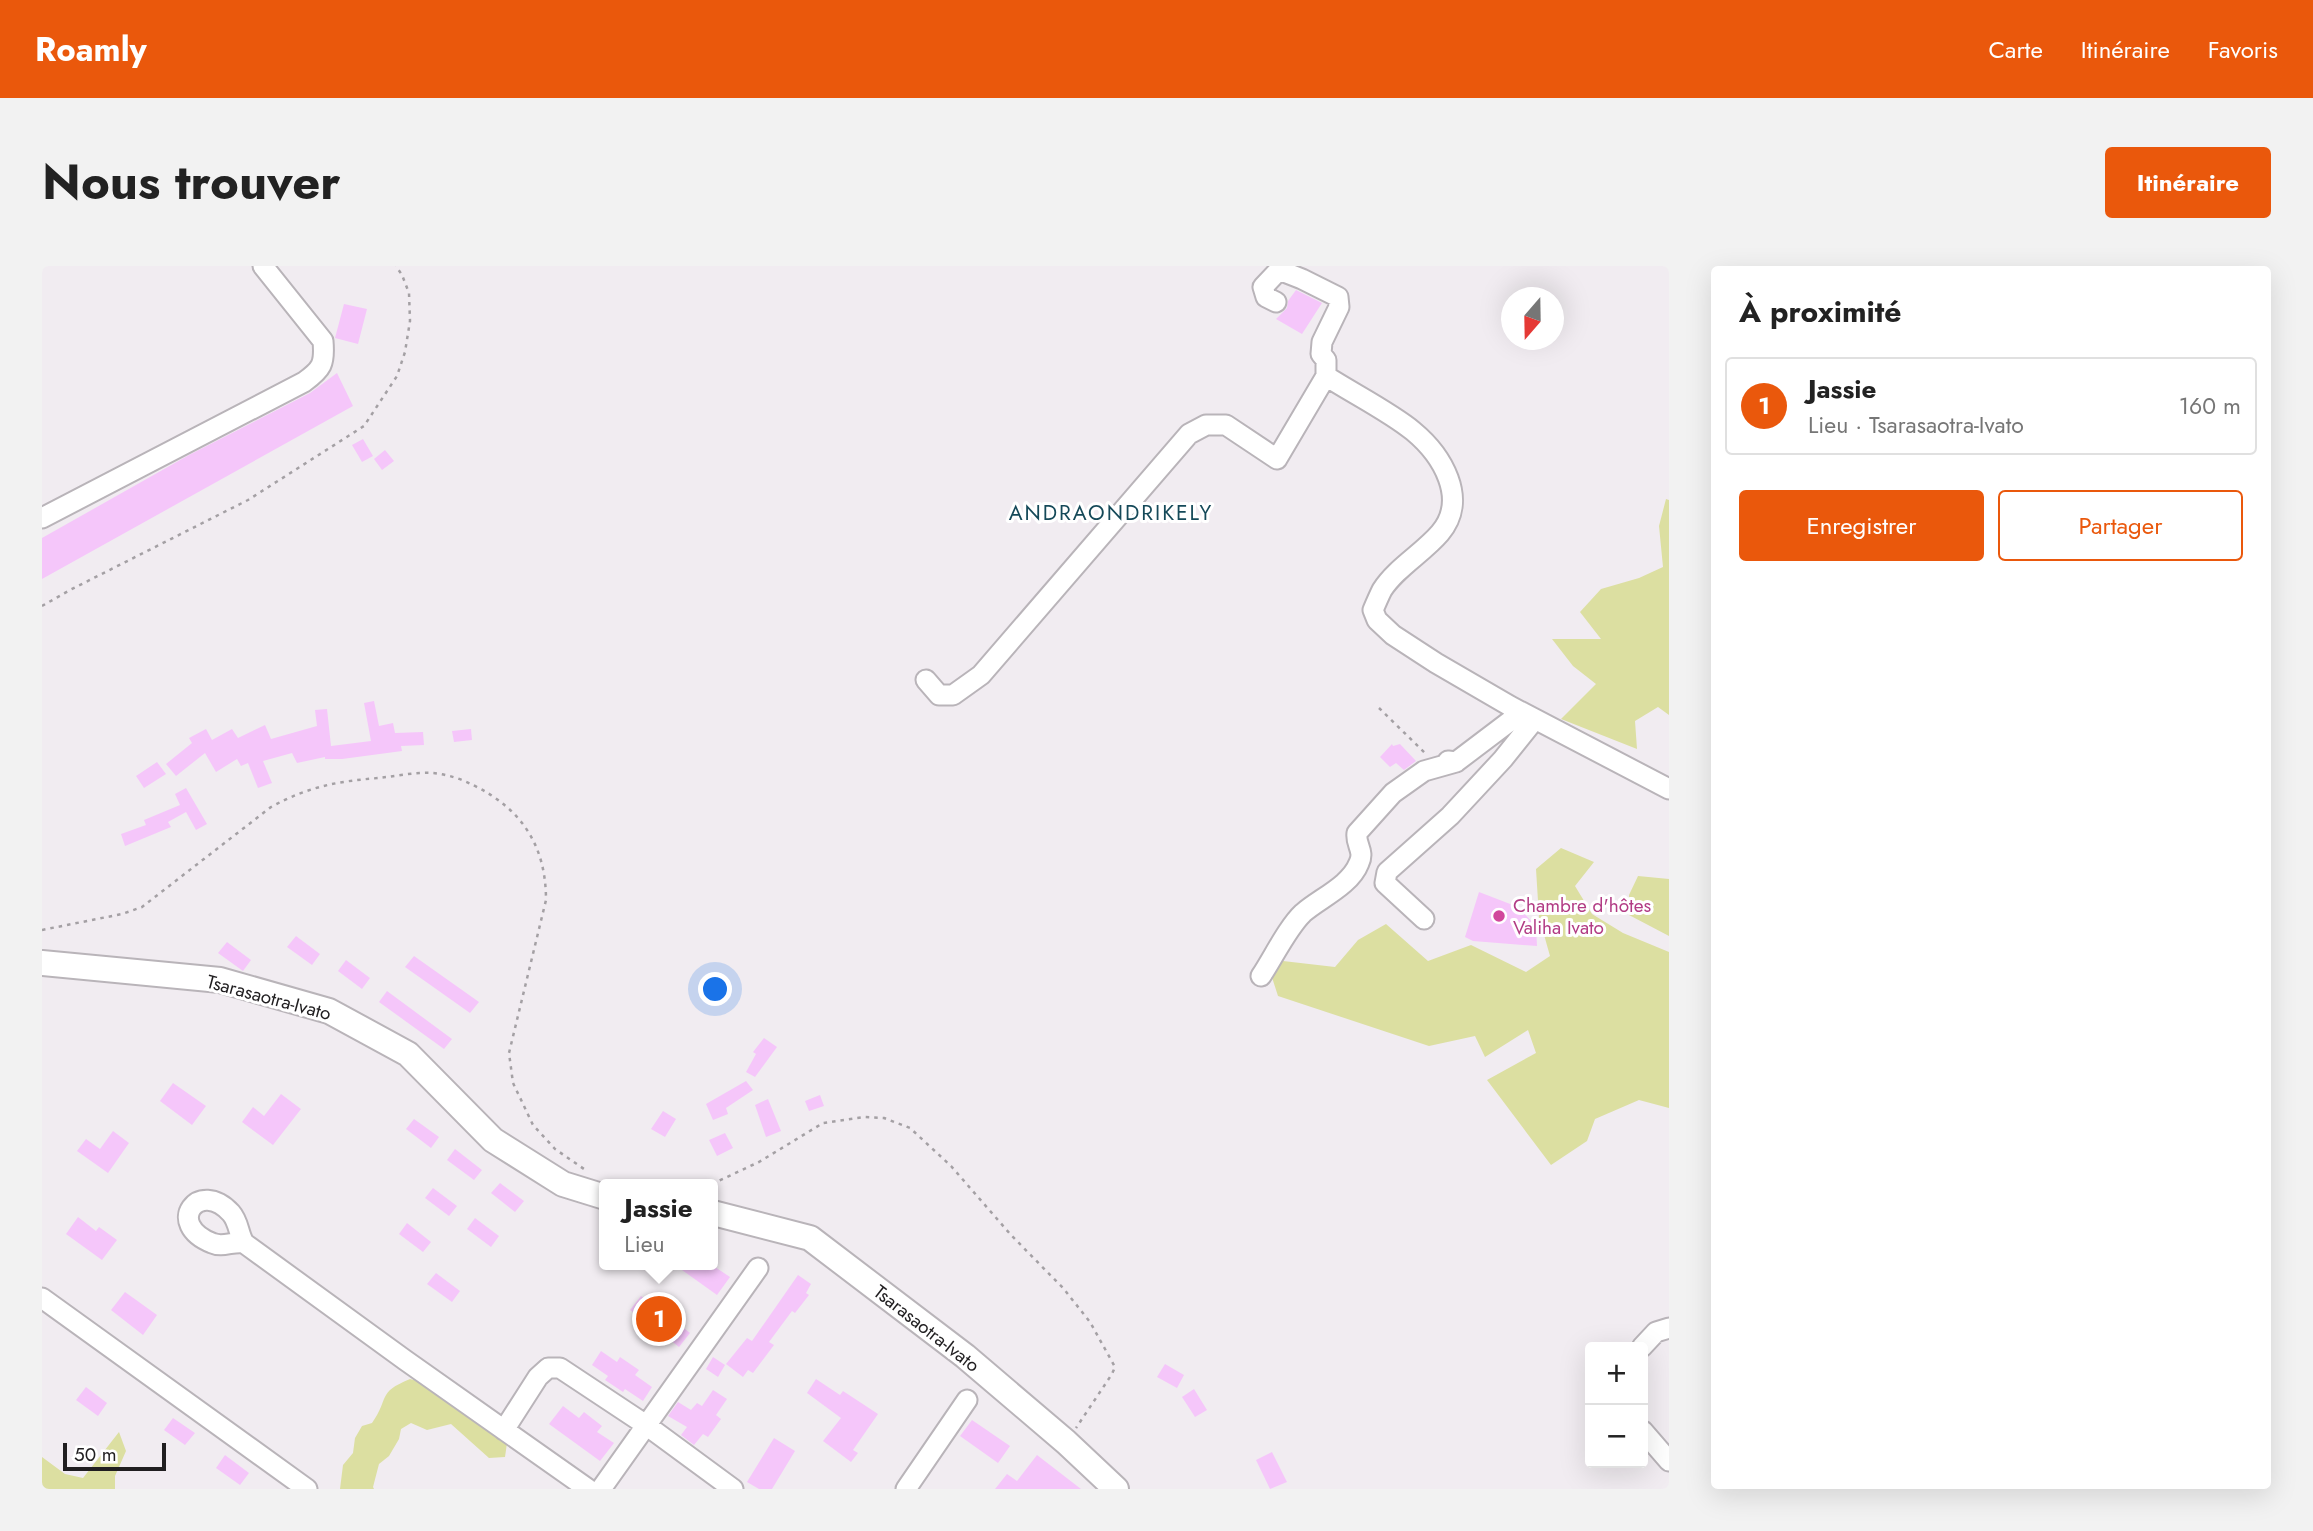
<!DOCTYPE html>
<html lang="fr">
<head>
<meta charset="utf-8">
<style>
  body { margin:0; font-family:Jost,sans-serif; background:#f2f2f2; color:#222 }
  .controls { position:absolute; right:21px; bottom:21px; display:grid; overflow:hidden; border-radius:7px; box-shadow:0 7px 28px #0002 }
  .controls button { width:63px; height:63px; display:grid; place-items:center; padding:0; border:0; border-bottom:2px solid #e0e0e0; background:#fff; color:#222; font:35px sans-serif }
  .compass { position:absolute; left:1459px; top:21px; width:63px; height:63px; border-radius:50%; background:#fff; box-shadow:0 7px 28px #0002; rotate:200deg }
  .scale { position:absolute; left:21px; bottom:18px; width:103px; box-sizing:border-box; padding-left:7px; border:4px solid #201e20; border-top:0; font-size:19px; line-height:24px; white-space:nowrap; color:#201e20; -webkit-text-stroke:5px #fff; paint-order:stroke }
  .you { position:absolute; left:674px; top:724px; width:24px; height:24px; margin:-18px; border:5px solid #fff; border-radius:50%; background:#1a73e8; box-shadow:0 0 0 10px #1a73e833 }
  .badge { display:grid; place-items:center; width:46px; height:46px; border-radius:50%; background:#ea580c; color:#fff; font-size:23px; font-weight:700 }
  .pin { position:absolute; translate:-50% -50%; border:4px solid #fff; box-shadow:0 2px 7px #0006 }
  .popup { position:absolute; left:557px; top:913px; width:119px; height:91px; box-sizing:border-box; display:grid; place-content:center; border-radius:7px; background:#fff; filter:drop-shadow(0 2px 5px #0005); font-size:23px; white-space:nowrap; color:#767676 }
  .popup b { font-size:26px; color:#222 }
  .popup::after { content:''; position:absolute; left:50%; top:100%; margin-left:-14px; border:14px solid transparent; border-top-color:#fff }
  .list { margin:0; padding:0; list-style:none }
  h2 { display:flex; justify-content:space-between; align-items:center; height:91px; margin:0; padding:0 28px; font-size:30px }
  h2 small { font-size:23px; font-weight:400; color:#767676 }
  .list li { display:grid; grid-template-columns:46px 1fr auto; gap:21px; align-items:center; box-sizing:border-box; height:98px; margin:0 14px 14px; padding:0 14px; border:2px solid #e0e0e0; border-radius:7px }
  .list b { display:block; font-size:26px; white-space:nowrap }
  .list p { margin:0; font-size:23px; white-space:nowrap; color:#767676 }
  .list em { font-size:23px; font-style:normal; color:#767676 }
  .actions { display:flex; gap:14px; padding:21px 28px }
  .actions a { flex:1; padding:16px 0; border:2px solid #ea580c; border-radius:7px; text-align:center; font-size:24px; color:#ea580c }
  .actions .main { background:#ea580c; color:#fff }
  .map { position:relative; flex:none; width:1627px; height:1223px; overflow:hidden; border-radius:7px }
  header { display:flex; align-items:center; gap:42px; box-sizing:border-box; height:98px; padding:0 35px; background:#ea580c; color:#fff }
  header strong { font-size:33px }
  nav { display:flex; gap:38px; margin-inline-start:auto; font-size:24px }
  .intro { display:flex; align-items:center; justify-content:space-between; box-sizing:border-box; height:168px; padding:0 42px }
  h1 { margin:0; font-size:49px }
  .button { padding:18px 32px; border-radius:7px; background:#ea580c; color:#fff; font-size:24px; font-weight:700 }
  main { display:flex; gap:42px; padding:0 42px }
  aside { flex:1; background:#fff; border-radius:7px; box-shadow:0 7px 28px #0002 }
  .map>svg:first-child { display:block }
</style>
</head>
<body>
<header>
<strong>Roamly</strong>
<nav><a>Carte</a><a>Itinéraire</a><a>Favoris</a></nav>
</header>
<div class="intro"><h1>Nous trouver</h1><a class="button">Itinéraire</a></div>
<main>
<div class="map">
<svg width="1627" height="1223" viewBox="0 0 1627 1223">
  <rect width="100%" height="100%" fill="#f1ecf1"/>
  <path fill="#dcdfa1" d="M1624 233 1627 234V449L1616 441 1593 455 1595 483 1519 453 1554 418 1531 400 1510 373H1559L1538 346 1559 323 1597 312 1621 301 1617 260Z
    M1519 582 1552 596 1533 620 1550 648 1581 667 1627 686V842L1597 834 1553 853 1545 875 1509 899 1445 814 1494 787 1486 764 1443 791 1433 770 1387 780 1236 730 1224 693 1293 701 1316 674 1344 658 1386 695 1429 679 1484 706 1508 690 1497 651 1494 603Z
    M1596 610 1627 613V670L1587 649V629Z
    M368 1113 387 1118 465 1177 463 1191 447 1192 409 1158 385 1164 369 1157 359 1163 357 1173 347 1190 337 1198 331 1221 332 1223H298L301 1199 311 1187 313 1172 320 1160 330 1157C348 1132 334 1127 368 1113Z
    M77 1166 84 1185 73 1210V1223H0V1191L23 1208 41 1212Z"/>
  <path fill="#f5c6fa" d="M1254 24 1280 37 1260 68 1234 53 1245 42 1246 35Z
    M302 38 325 43 316 78 293 72Z
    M295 107 311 140 0 313V272L147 189 268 127Z
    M321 173 331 190 320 196 310 179Z
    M343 184 352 195 340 204 332 193Z
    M332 435 337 460 351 457 353 467 381 466 382 479 359 480 360 485 300 493H283V491L255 497 250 487 221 495 230 517 216 522 206 497 199 500 195 493 174 506 163 487 134 510 124 498 150 477 147 472 164 463 170 474 190 463 196 472 223 459 229 473 275 460 273 444 285 443 289 480 329 475 322 437Z
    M429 463 430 474 412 476 410 465Z
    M1350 478 1351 480 1358 478 1374 495 1362 504 1354 497 1348 501 1338 491Z
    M115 496 124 508 102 522 94 510Z
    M144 522 165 558 154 564 144 546 126 556 129 561 83 580 79 568 104 559 102 554 138 539 133 528Z
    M1437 626 1476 641 1494 660 1495 680 1431 675 1423 671Z
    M254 670 278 688 270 699 245 681Z
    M185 676 209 694 201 705 176 687Z
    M372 690 437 736 428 747 363 701Z
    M304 694 328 712 320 723 296 705Z
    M345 725 410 773 402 783 337 736Z
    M722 772 735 781 713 811 704 806 714 788 711 786Z
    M704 815 711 824 684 842 686 848 671 854 664 838Z
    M131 817 164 840 150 859 118 835Z
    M239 828 259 843 231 879 200 856 211 841 222 850Z
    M778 829 782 840 767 845 763 835Z
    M726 833 739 865 724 871 713 839Z
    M621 845 634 853 623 871 609 863Z
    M372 853 397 871 389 882 364 863Z
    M71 865 87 877 66 907 35 885 44 873 58 883Z
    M683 867 691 882 675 890 667 874Z
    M413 883 440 904 432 914 405 894Z
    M458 917 482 935 473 946 449 927Z
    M391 922 415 940 407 950 383 932Z
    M36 951 54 965 57 961 75 974 60 994 24 968Z
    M433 952 457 970 449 981 425 963Z
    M365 957 389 976 381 986 357 968Z
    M633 999H670L688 1011 675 1029Z
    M394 1007 418 1025 410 1036 385 1018Z
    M756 1009 769 1018 764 1027 767 1029 753 1047 750 1045 727 1076 732 1079 711 1107 706 1104 701 1111 684 1098 705 1072 710 1075Z
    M83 1026 115 1049 101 1069 69 1044Z
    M622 1028 633 1035 627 1043 637 1050 633 1055 648 1067 637 1081 621 1068 618 1072 602 1060 605 1056 588 1044 599 1030 612 1040Z
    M559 1085 575 1096 578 1091 597 1104 593 1109 610 1121 601 1135 583 1123 581 1126 563 1114 566 1110 550 1099Z
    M671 1091 683 1099 676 1111 664 1103Z
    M1123 1098 1142 1109 1135 1122 1115 1111Z
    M774 1113 798 1129 801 1125 836 1148 811 1184 816 1187 809 1196 781 1175 799 1152 765 1127Z
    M44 1121 65 1137 56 1150 34 1134Z
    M1152 1123 1165 1144 1153 1151 1140 1131Z
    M671 1124 685 1133 674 1149 679 1153 666 1171 661 1168 652 1179 639 1169 645 1161 626 1150 636 1136 649 1144 655 1137 660 1140Z
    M521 1140 537 1152 542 1146 560 1160 555 1166 572 1177 558 1195 507 1158Z
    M131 1152 153 1167 143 1179 122 1164Z
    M930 1154 968 1180 956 1197 918 1170Z
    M732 1172 753 1185 730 1223H717L705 1216Z
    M1230 1186 1245 1216 1228 1223 1214 1194Z
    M183 1189 207 1207 198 1219 174 1202Z
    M995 1189 1039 1223H953L965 1208 975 1215Z"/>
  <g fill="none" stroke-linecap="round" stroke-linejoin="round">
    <g stroke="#b9b4b9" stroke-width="23">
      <path id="minor" d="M1234 36 1224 31 1221 21 1237 4 1260 13 1296 31 1297 41 1280 76 1279 88 1284 94V110
        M0 252 262 116C280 103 283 98 281 75L221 0
        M884 414 897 429H911L939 409 1147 168 1164 159H1184L1235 193 1284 110C1310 127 1348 146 1371 165 1400 189 1427 233 1398 267 1381 287 1354 302 1340 324 1337 330 1334 337 1331 344L1335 354 1351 369 1394 397 1468 440 1627 523
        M1406 495 1414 496 1480 446
        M1382 653 1343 617 1345 606 1408 550 1461 493 1493 453
        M1219 710C1231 692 1246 661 1261 647 1278 632 1308 620 1317 597 1323 585 1313 578 1315 567L1351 527 1382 505 1414 496
        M202 977C190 975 181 982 170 977 122 958 157 912 189 947 197 956 196 967 202 977L363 1094 546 1223
        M0 1032 265 1223
        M1600 1081 1614 1066 1627 1062
        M462 1164 496 1111 506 1102H518L604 1159 691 1223
        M1601 1165 1627 1195
        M559 1223 716 1002
        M864 1223 925 1134"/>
    </g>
    <g stroke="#b9b4b9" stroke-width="28">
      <path id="major" d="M0 697 178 714 287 745 366 788 451 874 521 918 563 931
        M671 947 768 972 923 1090 1024 1176 1074 1223"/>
    </g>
    <path stroke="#a4a0a4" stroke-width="2.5" stroke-dasharray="3.5 5" stroke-linecap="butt" d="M0 340 28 324 206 234 322 160 355 110 363 86 368 55 367 27 360 9 354 0
      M1337 442 1384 488
      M0 664 80 648 100 641 229 541C265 521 296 515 337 512 354 510 373 506 390 507 405 508 419 513 431 519 480 543 504 580 504 634L467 787 471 817 491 859 513 883 542 903
      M670 918 717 896 781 857 822 851 842 852 868 862 909 900 969 969 1021 1022 1048 1056 1073 1101 1070 1108 1034 1162"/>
    <use href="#minor" stroke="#fff" stroke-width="19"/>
    <use href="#major" stroke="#fff" stroke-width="24"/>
  </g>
  <circle fill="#d1479c" stroke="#fff" stroke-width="2.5" cx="1457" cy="650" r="7"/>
  <g text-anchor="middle" stroke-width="6" stroke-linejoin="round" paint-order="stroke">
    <g font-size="19" fill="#b23c85" stroke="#fff" text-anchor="start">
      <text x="1471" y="646">Chambre d'hôtes<tspan x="1471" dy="22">Valiha Ivato</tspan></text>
    </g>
    <g font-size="19" fill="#201e20" stroke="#fff">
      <text transform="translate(227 731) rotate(15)" y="7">Tsarasaotra-Ivato</text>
      <text transform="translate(885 1062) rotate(38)" y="7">Tsarasaotra-Ivato</text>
    </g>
    <g font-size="21" letter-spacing="2" fill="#154959" stroke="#fff">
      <text x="1069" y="254">ANDRAONDRIKELY</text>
    </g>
  </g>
</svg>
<div class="controls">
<button>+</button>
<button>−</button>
</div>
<svg class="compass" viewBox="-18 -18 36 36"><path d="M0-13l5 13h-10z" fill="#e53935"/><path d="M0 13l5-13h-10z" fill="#767676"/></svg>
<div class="scale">50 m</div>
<div class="you"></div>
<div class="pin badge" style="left:617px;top:1053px">1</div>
<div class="popup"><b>Jassie</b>Lieu</div>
</div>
<aside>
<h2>À proximité<small></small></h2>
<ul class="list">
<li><span class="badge">1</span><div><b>Jassie</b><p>Lieu · Tsarasaotra-Ivato</p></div><em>160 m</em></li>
</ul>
<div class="actions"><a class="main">Enregistrer</a><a>Partager</a></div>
</aside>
</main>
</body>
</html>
